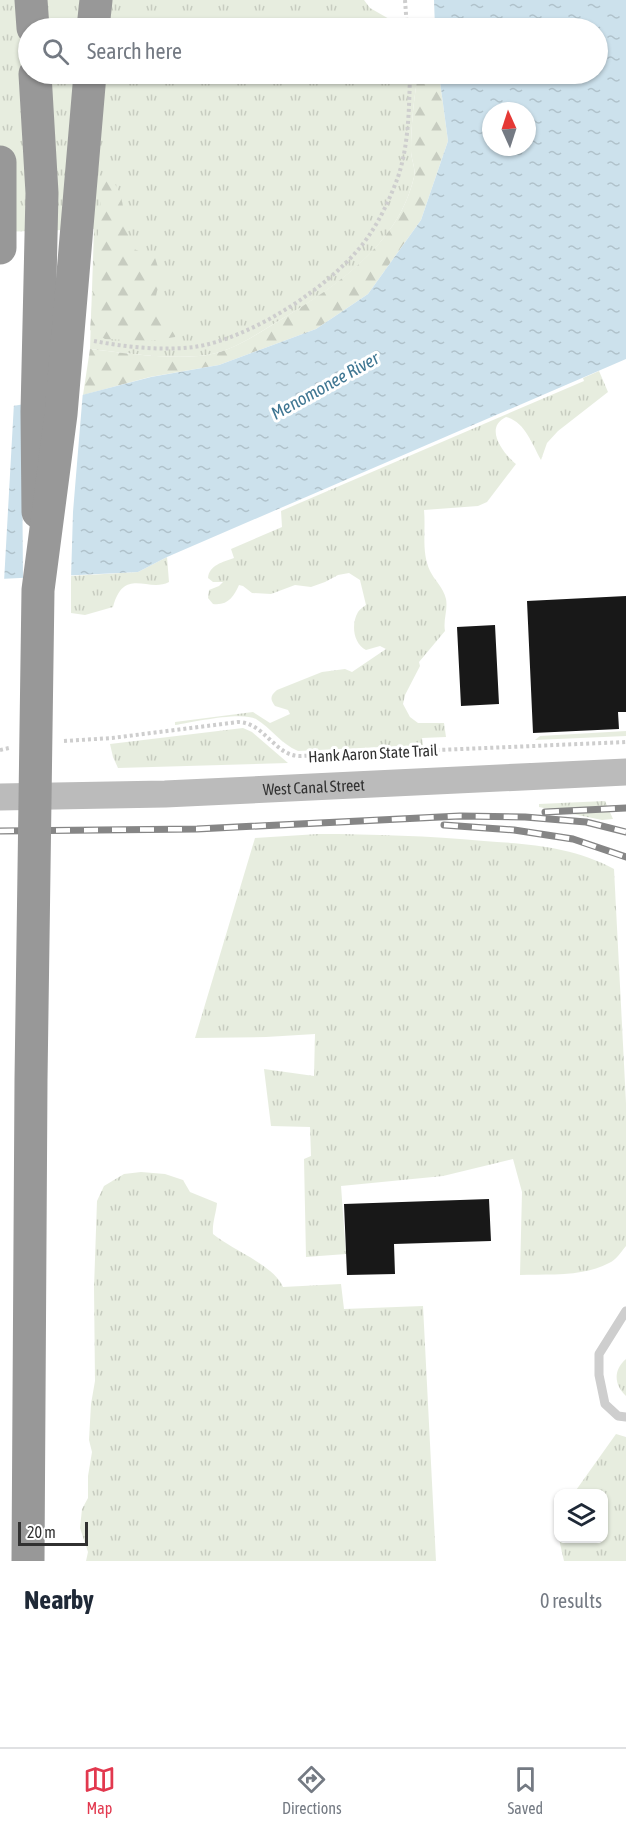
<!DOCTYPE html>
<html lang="en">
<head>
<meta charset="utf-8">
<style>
  body { margin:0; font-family:"Asap Condensed",sans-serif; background:#f6f6f7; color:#1f2937 }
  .controls { position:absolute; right:18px; bottom:18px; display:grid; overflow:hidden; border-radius:12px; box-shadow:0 2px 4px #0004 }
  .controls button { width:54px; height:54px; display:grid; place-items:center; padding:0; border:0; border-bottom:2px solid #e0e1e3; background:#fff; color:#1f2937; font:30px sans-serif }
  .compass { position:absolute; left:482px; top:102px; width:54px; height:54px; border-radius:50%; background:#fff; box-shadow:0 2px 4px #0004; rotate:357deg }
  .scale { position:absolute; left:18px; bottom:15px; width:70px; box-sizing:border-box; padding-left:6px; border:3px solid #313131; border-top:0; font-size:16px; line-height:21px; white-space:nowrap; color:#313131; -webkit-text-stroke:4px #fff; paint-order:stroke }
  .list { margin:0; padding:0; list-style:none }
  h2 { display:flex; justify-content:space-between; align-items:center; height:78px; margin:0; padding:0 24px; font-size:26px }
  h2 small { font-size:20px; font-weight:400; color:#747a83 }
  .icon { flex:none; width:33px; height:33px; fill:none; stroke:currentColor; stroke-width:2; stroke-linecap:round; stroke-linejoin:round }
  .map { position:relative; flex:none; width:626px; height:1561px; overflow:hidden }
  .search { position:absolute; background:#fff; box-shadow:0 2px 4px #0004; left:18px; right:18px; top:18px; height:66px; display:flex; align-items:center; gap:15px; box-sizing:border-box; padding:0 21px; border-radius:33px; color:#747a83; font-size:22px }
  .sheet { height:186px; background:#fff }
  nav { display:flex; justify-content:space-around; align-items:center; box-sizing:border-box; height:84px; border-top:2px solid #e0e1e3; background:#fff; font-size:16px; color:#747a83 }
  nav a { display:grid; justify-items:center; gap:3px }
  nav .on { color:#e2384e }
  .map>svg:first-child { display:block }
</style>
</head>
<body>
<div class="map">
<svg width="626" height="1561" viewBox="0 0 626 1561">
  <defs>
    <pattern id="grass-tufts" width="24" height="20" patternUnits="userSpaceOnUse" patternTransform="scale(1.5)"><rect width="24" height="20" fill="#e7eddf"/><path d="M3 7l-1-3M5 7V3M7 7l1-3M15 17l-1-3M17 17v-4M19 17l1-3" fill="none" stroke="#c7ccc0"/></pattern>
    <pattern id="forest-firs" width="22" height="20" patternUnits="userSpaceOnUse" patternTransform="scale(1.5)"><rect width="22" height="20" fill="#e7eddf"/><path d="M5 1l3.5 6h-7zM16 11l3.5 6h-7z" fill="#c7ccc0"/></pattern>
    <pattern id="water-ripples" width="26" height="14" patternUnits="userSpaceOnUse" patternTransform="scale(1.5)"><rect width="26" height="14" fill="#cce1ec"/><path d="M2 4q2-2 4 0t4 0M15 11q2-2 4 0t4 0" fill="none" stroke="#b0c2cb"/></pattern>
  </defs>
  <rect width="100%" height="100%" fill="#fff"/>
  <path fill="url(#grass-tufts)" d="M0 0H364L370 8 405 28H28V74H418C414 98 411 125 411 151 411 159 416 168 414 177 398 246 334 288 277 322 252 337 229 354 199 356 163 359 125 353 90 349L94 229 0 232Z
    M599 371 608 392 558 431 547 443 541 460C532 444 525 422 506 417 483 428 504 454 516 464L487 502 478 506 424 510C426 530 421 552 430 571 435 581 443 587 446 599 448 610 443 620 445 631L419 662 420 666 405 695 403 704 410 717 418 723H444L446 737 422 738 423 745 298 751C281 744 271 728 256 719 241 711 193 722 175 725V722L253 712 270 723 290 714 288 710 275 706C270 699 270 696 277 690L322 672 345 669 352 672 386 649 380 646 366 650C353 643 351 624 358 612 360 609 363 607 366 605L360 580 349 573 338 575 325 582 311 587 295 585 271 594 252 593 243 586 239 585C234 596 228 606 213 604L208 598 209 590 219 586 223 582H213L208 578C209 565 223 562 234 558L231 549 282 527 281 511 584 381 583 378Z
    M167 557 169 582C148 593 124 566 113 607L85 615 71 613V576L138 572Z
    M243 728 252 732 288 763 118 768 113 757 110 744Z
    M626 731V736L535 740 540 736Z
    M605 801 613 819 602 820 539 807V804Z
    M318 834C374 834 429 836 484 841 529 844 574 847 614 869L626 1103V1246C621 1252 616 1260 609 1263 584 1277 547 1274 520 1275L522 1192 513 1159 443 1176 341 1186 346 1254 306 1257 304 1159 311 1156 310 1127 271 1126 264 1069 314 1076 315 1034 266 1037 195 1038 255 838Z
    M141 1172 165 1174 183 1180 190 1192 217 1203C216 1214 212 1223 213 1234 232 1250 274 1265 283 1287L341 1284 344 1309 423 1306 436 1561H86L88 1552 80 1528 82 1509 88 1498V1476L92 1452 89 1440 91 1404 95 1381 94 1288 97 1201 104 1186 124 1174Z
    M626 1359V1396C614 1385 613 1370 626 1359Z
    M616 1434 626 1437V1561H564L559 1539 604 1538V1494L574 1493Z"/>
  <path fill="url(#forest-firs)" d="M418 74H439L448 141 421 220 368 294 316 329 219 365 150 377 83 395 90 349C125 353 163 359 199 356 228 354 252 337 277 322 333 288 398 246 414 177 416 168 411 159 411 151 411 125 414 98 418 74Z
    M103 172C131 191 119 223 134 249L155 258C157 264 160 272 160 279 159 290 152 297 159 309 173 313 183 321 175 337L150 341 105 339 90 330Z"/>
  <path fill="url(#water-ripples)" fill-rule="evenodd" d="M434 0H626V359L167 557 138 572 0 579V408L82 395 151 377 219 365 316 329 368 294 421 220 448 141 439 74H598V28H435ZM491 111H527V147H491Z"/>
  <path fill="#fff" d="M83 391 73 512 71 579 23 581 22 450 24 401Z
    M14 403 4 582H0V405Z"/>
  <path fill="#181818" d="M626 596V712H618L619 729 533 733 527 601Z
    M495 625 499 704 461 706 457 627Z
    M489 1199 491 1241 394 1244 395 1274 347 1275 344 1204Z"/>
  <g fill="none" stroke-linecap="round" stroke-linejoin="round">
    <path stroke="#cecece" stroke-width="4" stroke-dasharray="3 3" stroke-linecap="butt" d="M405 0 407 28
      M94 341C125 347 162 351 194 347 251 339 338 283 370 234 381 218 391 196 398 177 409 144 409 108 410 74
      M64 741 112 738 238 722C265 723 274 755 299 756L626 742
      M0 750 9 748"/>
    <path stroke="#cecece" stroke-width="9" d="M626 1311 599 1354V1375L605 1404 618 1416 626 1417"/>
    <path stroke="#bbb" stroke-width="27" id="s1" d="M0 797 165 794 626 772"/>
    <path stroke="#989898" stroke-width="33" d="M31 0 33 28
      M93 28 96 0
      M35 74 42 193 37 412 38 512
      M0 162V248"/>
    <g stroke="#868686" stroke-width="7">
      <path id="rail" d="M545 812 626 808
        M444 825 514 830 573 839 626 857
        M0 831 197 829 460 816 525 817 586 822 626 832"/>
    </g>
    <use href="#rail" stroke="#fff" stroke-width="4.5" stroke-dasharray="14" stroke-linecap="butt"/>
    <path stroke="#989898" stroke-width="33" d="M28 1561 31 1080 38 590 61 414 90 74"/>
  </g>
  <g text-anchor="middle" stroke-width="6" stroke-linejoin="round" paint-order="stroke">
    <g font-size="16" fill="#313131" stroke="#fff">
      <text transform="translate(373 753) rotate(-3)" y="6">Hank Aaron State Trail</text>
      <text dy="6" stroke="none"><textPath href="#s1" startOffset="314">West Canal Street</textPath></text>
    </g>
    <g font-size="18" font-style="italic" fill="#3f7692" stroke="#fff">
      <text transform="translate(325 386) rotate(-29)" y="6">Menomonee River</text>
    </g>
  </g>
</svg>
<div class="controls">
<button><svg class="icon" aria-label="layers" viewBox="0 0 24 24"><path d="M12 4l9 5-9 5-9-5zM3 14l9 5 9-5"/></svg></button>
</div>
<svg class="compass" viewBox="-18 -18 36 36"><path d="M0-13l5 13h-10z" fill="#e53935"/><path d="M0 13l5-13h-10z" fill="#747a83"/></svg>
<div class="scale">20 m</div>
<div class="search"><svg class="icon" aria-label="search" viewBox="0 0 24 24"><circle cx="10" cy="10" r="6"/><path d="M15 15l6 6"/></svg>Search here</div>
</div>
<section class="sheet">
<h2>Nearby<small>0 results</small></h2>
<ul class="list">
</ul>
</section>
<nav>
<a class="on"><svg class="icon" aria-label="map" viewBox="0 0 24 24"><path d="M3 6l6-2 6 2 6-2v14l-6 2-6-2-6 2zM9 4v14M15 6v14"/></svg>Map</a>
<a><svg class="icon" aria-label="directions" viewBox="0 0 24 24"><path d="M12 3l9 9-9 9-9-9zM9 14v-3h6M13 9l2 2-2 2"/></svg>Directions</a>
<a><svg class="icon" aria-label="saved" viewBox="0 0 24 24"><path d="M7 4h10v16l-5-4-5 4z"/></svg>Saved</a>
</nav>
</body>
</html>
